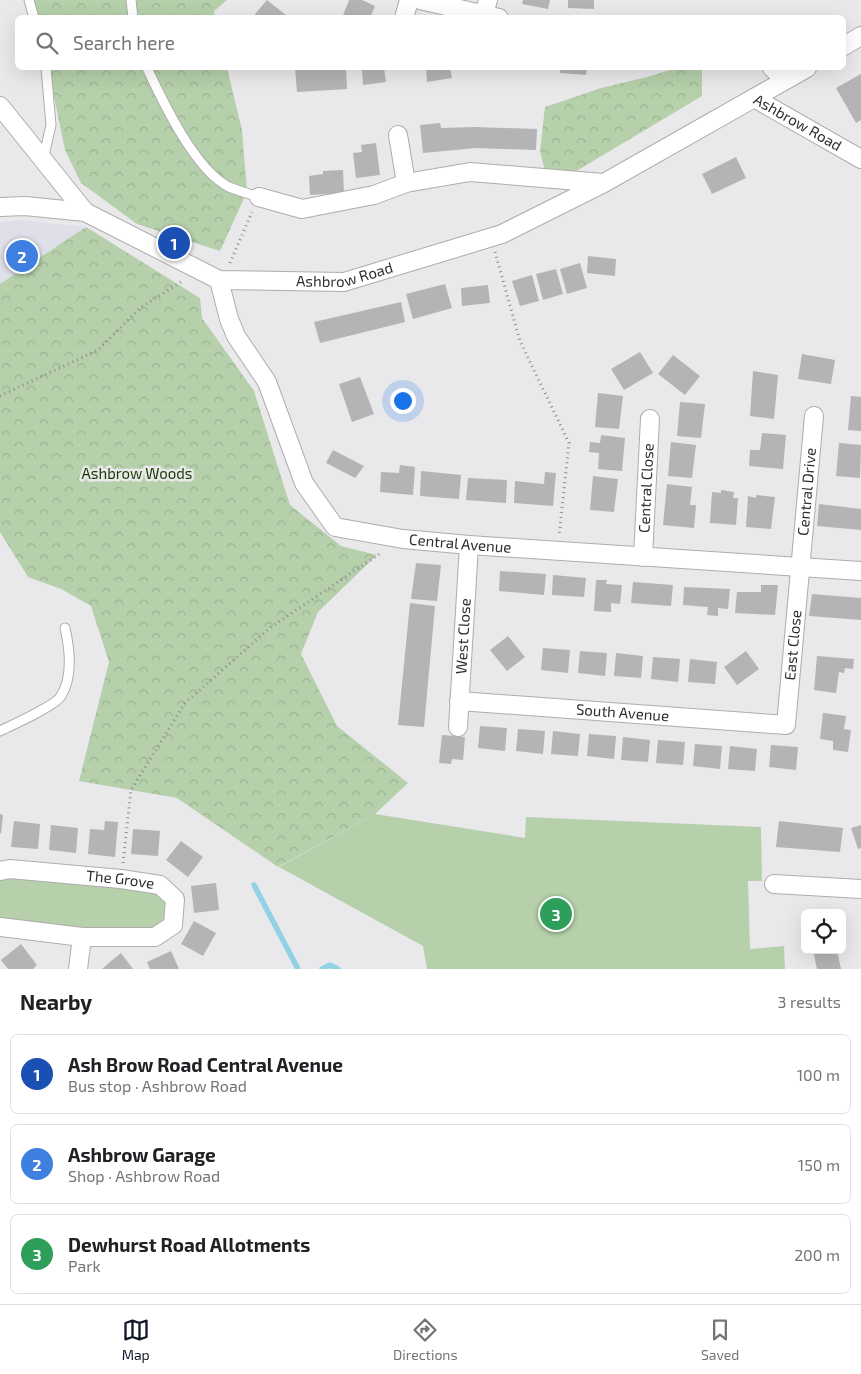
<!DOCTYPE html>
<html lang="en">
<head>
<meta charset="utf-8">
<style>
  body { margin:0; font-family:"Exo 2",sans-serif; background:#f2f2f2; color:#202124 }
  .controls { position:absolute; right:15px; bottom:15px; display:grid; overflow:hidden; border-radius:8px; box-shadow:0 5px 20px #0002 }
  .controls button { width:45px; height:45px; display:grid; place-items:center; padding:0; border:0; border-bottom:1px solid #e0e0e0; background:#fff; color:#202124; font:25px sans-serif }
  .you { position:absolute; left:402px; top:400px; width:18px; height:18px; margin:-12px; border:4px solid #fff; border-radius:50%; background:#1a73e8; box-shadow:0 0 0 8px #1a73e833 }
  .badge { display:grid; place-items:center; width:32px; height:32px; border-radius:50%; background:#111827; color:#fff; font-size:16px; font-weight:700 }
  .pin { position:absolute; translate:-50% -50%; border:2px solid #fff; box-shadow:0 1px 5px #0006 }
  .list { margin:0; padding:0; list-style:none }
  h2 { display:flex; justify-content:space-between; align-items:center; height:65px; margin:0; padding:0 20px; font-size:21px }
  h2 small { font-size:16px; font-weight:400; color:#757577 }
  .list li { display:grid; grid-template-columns:32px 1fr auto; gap:15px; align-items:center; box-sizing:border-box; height:80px; margin:0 10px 10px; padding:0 10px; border:1px solid #e0e0e0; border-radius:8px }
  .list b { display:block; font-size:19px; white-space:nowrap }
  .list p { margin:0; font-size:16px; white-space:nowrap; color:#757577 }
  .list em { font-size:16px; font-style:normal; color:#757577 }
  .icon { flex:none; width:28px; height:28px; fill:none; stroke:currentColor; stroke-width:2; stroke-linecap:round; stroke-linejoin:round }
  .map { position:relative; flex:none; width:861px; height:969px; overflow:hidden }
  .search { position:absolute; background:#fff; box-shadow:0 5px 20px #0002; left:15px; right:15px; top:15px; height:55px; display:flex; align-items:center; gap:12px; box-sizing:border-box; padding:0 18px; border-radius:8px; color:#757577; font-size:19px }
  .sheet { height:335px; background:#fff }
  nav { display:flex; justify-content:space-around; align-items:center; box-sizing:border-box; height:70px; border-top:1px solid #e0e0e0; background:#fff; font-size:14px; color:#757577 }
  nav a { display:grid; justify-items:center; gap:2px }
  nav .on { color:#111827 }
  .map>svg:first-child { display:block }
</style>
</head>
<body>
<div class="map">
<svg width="861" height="969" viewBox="0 0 861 969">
  <defs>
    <pattern id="forest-crowns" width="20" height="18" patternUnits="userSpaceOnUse" patternTransform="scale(1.25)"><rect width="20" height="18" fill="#b5d0ab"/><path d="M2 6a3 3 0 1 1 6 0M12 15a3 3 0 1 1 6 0" fill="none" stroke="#9cb393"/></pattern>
  </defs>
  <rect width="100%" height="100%" fill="#e9e9eb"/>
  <path fill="#dfdfe9" d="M19 220 86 227 0 284V222Z"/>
  <path fill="#b5d0ab" d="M375 814 525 838 526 817 761 827 762 881H748L750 949 784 946 785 969H427L423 946 279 867Z
    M0 871 121 879 175 899 173 925 155 937 0 927Z"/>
  <path fill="url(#forest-crowns)" d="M34 0H227L214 11 215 18 37 17Z
    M48 68H227L242 130 247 192 220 251 137 224 81 183 65 150Z
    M676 68H702V96L573 173 545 171 540 151 545 107 601 88 647 77Z
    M86 227 200 298 202 318 254 391 290 505 341 546 377 555 318 612 301 654 337 726 408 783 375 814 278 867 177 798 79 781 109 662 91 606 61 589 28 577 0 532V284Z"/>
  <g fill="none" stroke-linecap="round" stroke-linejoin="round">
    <path stroke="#93d2e4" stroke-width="5.5" d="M254 885 298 969
      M322 969 330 965 338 969"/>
  </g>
  <path fill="#b4b4b6" d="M267 0 286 15 284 18H252Z
    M349 0H362L375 6 370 18H342Z
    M523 0H550L548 9 522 4Z
    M568 0H594V9L568 8Z
    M295 68H346L347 89 297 92Z
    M384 68 386 82 363 85 362 70Z
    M426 68H450L452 78 427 82Z
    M560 68H587L586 75 560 73Z
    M624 68H647V70L624 69Z
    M861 74V120L856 123 836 88Z
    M440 123 441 128 475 127 537 129 536 150 476 148 423 153 420 125Z
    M376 143 380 175 356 178 353 153 362 152 361 145Z
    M736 157 746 178 712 194 702 174Z
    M343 170 344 193 310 195 309 176 323 174V171Z
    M588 256 616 259 615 276 587 273Z
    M580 263 587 288 567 294 560 269Z
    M556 269 563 294 543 300 536 274Z
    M532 275 539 301 520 306 512 281Z
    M445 284 452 308 413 319 406 294Z
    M488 285 490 303 462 306 461 288Z
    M401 302 405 322 320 343 314 322Z
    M640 352 653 373 624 390 611 369Z
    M802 354 835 360 831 384 798 379Z
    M673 355 700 376 685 395 658 374Z
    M753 371 778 375 774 419 750 416Z
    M360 377 374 414 352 422 339 384Z
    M598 393 623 396 619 429 595 427Z
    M851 396 861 397V431L848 430Z
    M680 402 705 404 701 438 677 436Z
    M762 433 786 435 783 469 749 466 750 450H760Z
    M601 435 625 438 622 471 598 469 599 453 589 452 590 442 600 443Z
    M671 442 696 445 692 478 668 476Z
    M839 443 861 445 860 478 836 476Z
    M333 450 364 466 355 478 326 463Z
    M400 465 415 467 413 495 380 492 381 472 399 473Z
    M421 471 461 475 459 499 420 496Z
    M545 472 556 473 553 506 514 503 515 481 544 484Z
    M593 476 618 479 614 512 590 510Z
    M468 478 507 480 506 503 466 500Z
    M667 484 692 487 690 505H696L694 528 663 525Z
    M721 490 734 492 733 498H738L736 525 710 523 712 492 721 493Z
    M756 495 775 497 771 529 746 527 748 496 756 498Z
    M819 504 861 509V530L817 526Z
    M416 563 441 565 437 601 411 599Z
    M500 571 546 574 544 595 499 591Z
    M553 575 586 578 584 597 552 595Z
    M596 580H607L606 584 622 585 620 604 611 603V612L594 611Z
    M633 582 673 585 671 606 631 603Z
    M761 585H778L775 615 735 613 737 592H761Z
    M684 587 730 589 728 609 718 608V616L707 615 708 607 683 605Z
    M812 594 861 598V620L809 616Z
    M410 603 435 606 424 727 398 725Z
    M508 636 525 657 507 671 490 650Z
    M543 648 570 650 568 673 541 670Z
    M580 651 607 653 605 676 578 673Z
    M746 651 759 669 737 685 724 667Z
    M616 653 643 656 641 678 614 676Z
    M817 656 854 659 853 669 845 668 844 673 839 672 836 693 814 690Z
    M653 657 680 659 678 682 651 679Z
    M690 659 717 662 715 684 688 682Z
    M823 713 846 716 844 729 851 730 848 752 833 750V741L820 739Z
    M480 726 507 728 505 751 478 748Z
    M518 729 545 731 543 754 516 751Z
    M553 731 580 734 578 756 551 754Z
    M589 734 616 736 614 759 587 756Z
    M442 735 465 737 463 760 452 759 451 764 439 763Z
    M623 737 650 740 648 762 621 760Z
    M658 740 685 742 683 765 656 763Z
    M695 744 722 746 720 769 693 766Z
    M771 745 798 747 796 770 769 767Z
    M730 746 757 749 755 771 728 769Z
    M0 814 3 815 1 834 0 833Z
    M14 821 40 824 38 849 11 847Z
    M105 821 118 822 115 857 88 854 90 829 104 830Z
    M779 821 843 828 840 852 776 847Z
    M51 825 78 828 76 853 49 850Z
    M861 825V848L858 849 851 828Z
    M133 829 160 831 158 856 131 854Z
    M181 841 203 857 188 877 166 860Z
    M216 883 219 910 194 913 191 886Z
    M194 921 216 933 203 956 181 944Z
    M21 944 37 965 33 969H8L1 960Z
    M813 950H837L841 969H817Z
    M171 951 179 969H150L147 962Z
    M121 953 133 969H102L110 962Z"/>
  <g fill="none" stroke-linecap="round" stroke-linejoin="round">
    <g stroke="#adadaf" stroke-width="11">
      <path id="lane" d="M29 0 34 18
        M131 0 133 18
        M147 68C163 102 195 170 229 187 239 191 249 194 259 197
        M43 160 51 125 46 68
        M0 731C12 725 55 706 61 696 73 677 70 650 65 628"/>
    </g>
    <g stroke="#adadaf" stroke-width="20">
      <g id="street">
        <path d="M420 0 499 18"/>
        <path d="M484 15 488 0"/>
        <path d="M404 18 409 0"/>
        <path d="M844 46 861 36"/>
        <path d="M772 68 785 80"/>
        <path id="s1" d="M754 98 861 159"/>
        <path d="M0 106 85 212"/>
        <path d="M398 135 406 183"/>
        <path d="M259 197 302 209 374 195 406 183 470 172 603 183"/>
        <path id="s2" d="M0 207 25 206 85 212 219 280 344 282 502 234 604 183 807 68"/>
        <path id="s3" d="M219 280 229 319 236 336 267 382 304 483 335 527 403 539 469 545 861 571"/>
        <path id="s4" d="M643 557 650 419"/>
        <path id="s5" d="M459 701 786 725 814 416"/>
        <path id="s6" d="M458 727 469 545"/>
        <path id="s7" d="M0 871 10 869 121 879 160 885 175 899 173 925 155 937H82L0 927"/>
        <path d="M774 884 861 889"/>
        <path d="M78 969 82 937"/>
      </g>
    </g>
    <path stroke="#8d8d8e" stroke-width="3" stroke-dasharray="1 4" stroke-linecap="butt" d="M495 252 520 341 569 443 559 536
      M230 263 252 212
      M0 396 98 350 140 308 184 280
      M123 863 131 790 185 703 271 627 381 553"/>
    <use href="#lane" stroke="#fff" stroke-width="9"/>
    <use href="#street" stroke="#fff" stroke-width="18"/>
  </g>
  <g text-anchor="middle" stroke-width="5" stroke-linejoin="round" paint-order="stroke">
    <g font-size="15" fill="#2e2e2e" stroke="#e9e9eb">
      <text dy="5" stroke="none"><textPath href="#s1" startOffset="50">Ashbrow Road</textPath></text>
      <text dy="5" stroke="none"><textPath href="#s2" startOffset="362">Ashbrow Road</textPath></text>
      <text dy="5" stroke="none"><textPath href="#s4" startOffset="69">Central Close</textPath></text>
      <text dy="5" stroke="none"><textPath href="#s5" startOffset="562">Central Drive</textPath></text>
      <text dy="5" stroke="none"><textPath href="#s3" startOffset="402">Central Avenue</textPath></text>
      <text dy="5" stroke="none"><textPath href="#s6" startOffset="91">West Close</textPath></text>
      <text dy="5" stroke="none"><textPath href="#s5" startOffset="408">East Close</textPath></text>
      <text dy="5" stroke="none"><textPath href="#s5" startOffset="164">South Avenue</textPath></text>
      <text dy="5" stroke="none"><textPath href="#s7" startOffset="121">The Grove</textPath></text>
    </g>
    <g font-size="15" fill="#153c00" stroke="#e9e9eb">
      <text x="137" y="479">Ashbrow Woods</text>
    </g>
  </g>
</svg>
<div class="controls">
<button><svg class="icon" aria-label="locate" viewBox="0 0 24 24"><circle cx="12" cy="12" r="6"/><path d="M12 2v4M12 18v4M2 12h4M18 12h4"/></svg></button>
</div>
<div class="you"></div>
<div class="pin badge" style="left:174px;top:243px;background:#1a4fb4">1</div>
<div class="pin badge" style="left:22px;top:256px;background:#3f7fe0">2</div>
<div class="pin badge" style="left:556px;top:914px;background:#2e9e5b">3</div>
<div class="search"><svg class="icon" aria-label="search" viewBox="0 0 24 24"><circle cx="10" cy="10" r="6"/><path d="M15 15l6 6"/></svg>Search here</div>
</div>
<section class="sheet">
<h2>Nearby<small>3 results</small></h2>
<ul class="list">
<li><span class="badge" style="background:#1a4fb4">1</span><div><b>Ash Brow Road Central Avenue</b><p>Bus stop · Ashbrow Road</p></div><em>100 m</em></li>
<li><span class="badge" style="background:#3f7fe0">2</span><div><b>Ashbrow Garage</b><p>Shop · Ashbrow Road</p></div><em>150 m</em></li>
<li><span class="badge" style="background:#2e9e5b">3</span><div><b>Dewhurst Road Allotments</b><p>Park</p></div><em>200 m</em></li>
</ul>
</section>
<nav>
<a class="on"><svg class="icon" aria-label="map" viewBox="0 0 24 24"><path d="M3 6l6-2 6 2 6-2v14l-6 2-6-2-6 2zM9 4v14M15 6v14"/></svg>Map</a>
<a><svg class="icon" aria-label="directions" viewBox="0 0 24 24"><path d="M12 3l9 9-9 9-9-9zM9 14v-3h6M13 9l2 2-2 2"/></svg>Directions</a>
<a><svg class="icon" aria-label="saved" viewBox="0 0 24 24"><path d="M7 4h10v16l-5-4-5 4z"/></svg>Saved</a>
</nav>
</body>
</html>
